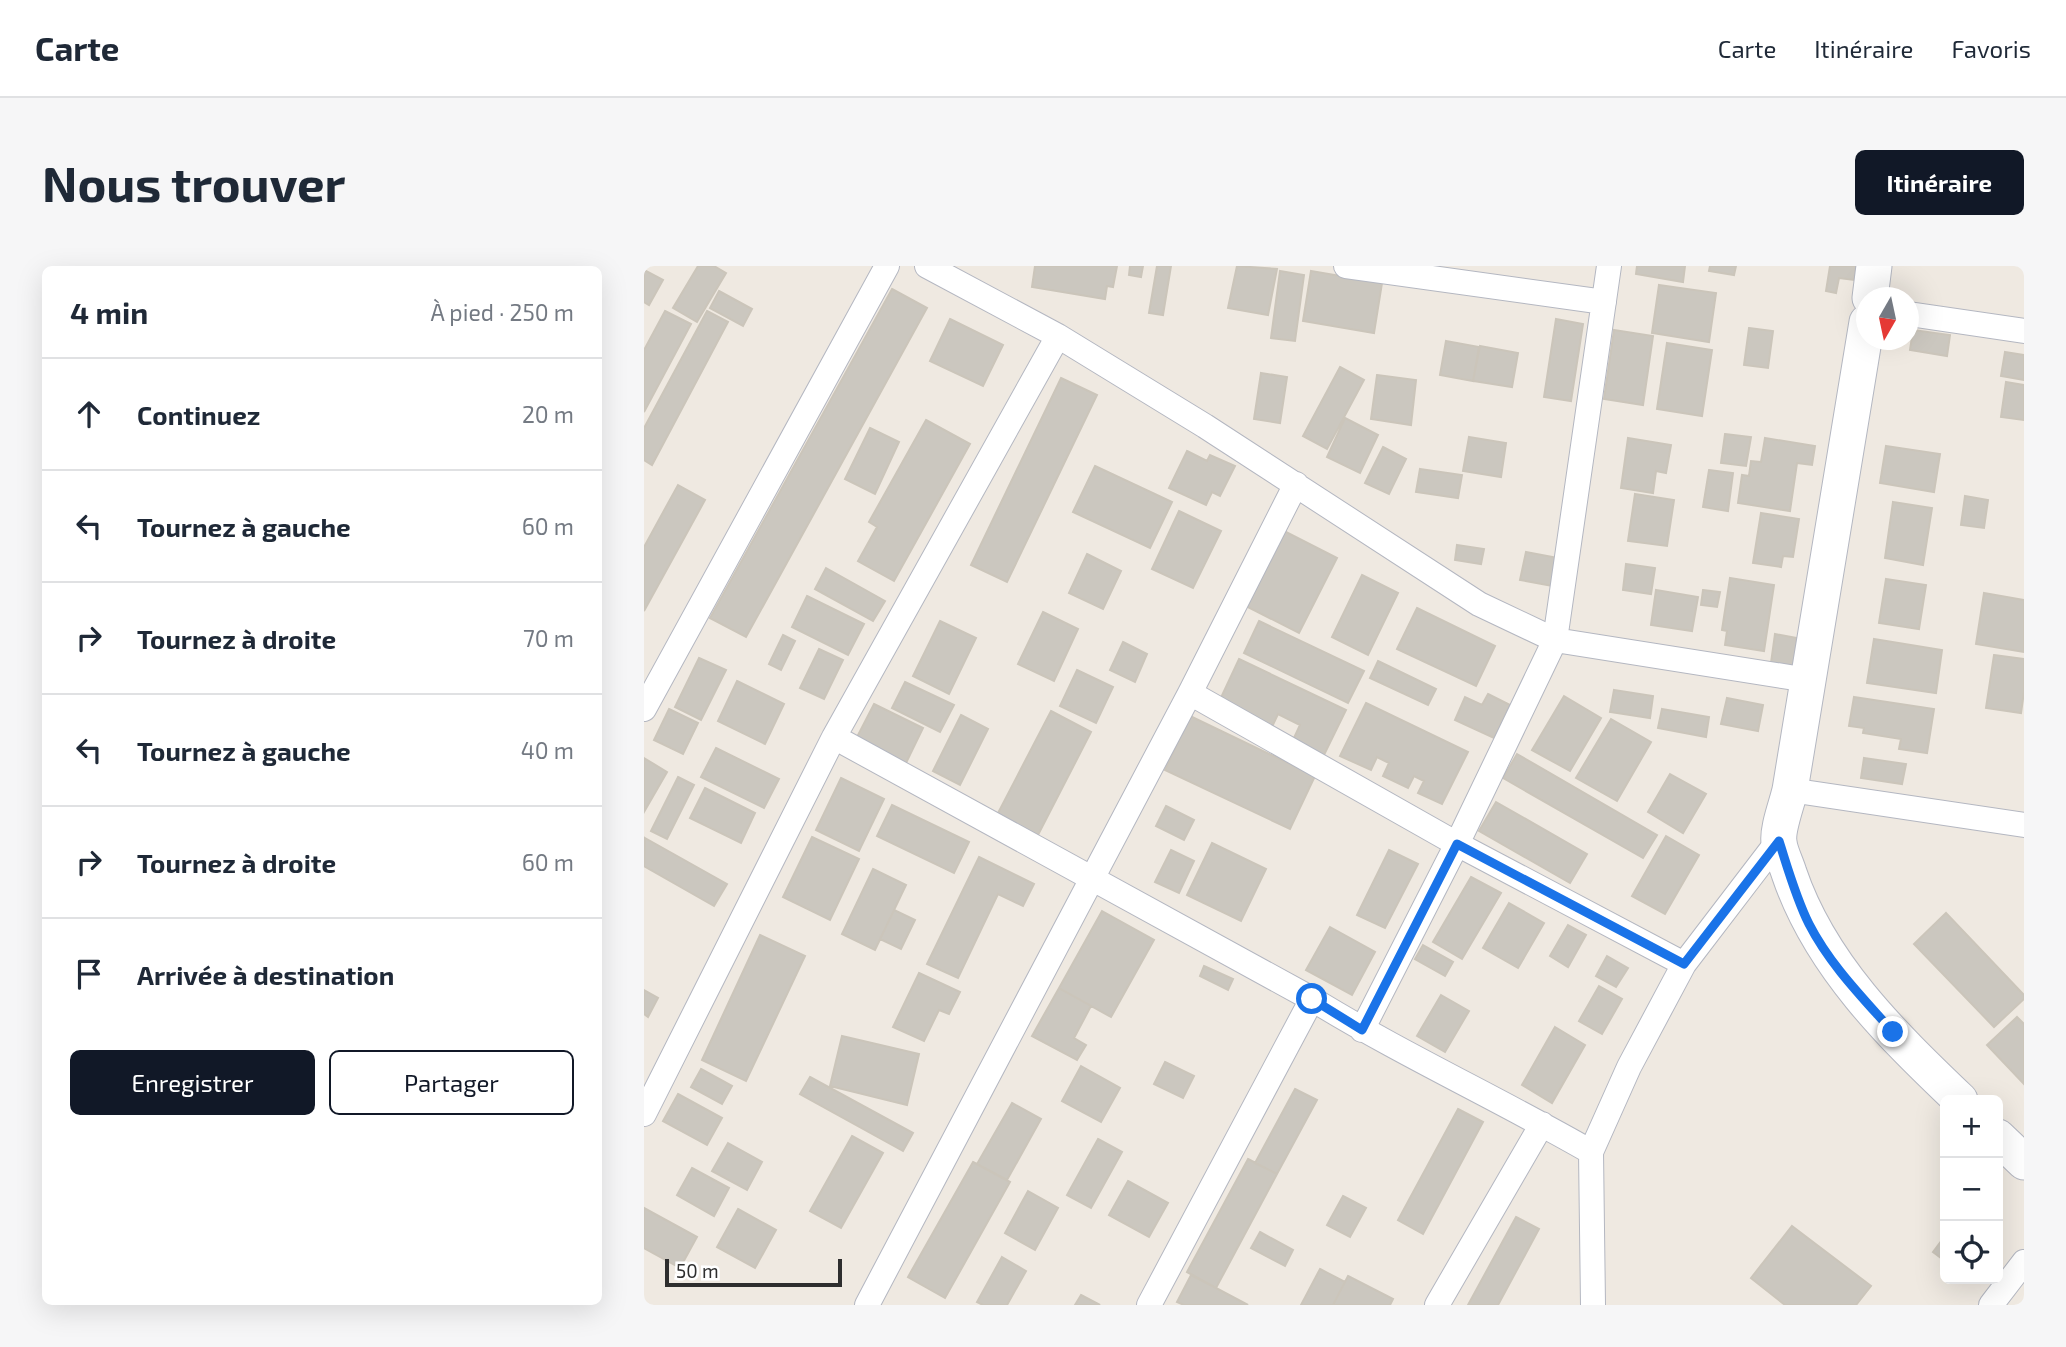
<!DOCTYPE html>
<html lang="fr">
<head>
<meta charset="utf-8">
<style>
  body { margin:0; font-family:"Exo 2",sans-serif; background:#f6f6f7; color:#1f2937 }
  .controls { position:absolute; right:21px; bottom:21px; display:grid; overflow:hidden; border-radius:10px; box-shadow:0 7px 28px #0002 }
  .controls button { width:63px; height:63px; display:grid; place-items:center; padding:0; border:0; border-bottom:2px solid #e0e1e3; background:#fff; color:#1f2937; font:35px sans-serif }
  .compass { position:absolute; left:1212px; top:21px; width:63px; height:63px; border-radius:50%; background:#fff; box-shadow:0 7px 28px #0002; rotate:189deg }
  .scale { position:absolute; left:21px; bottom:18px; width:177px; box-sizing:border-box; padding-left:7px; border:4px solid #2e2e2e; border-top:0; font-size:19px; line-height:24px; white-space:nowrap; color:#2e2e2e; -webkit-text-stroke:5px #fff; paint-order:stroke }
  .stop { position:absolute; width:21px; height:21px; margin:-16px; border:5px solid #1a73e8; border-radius:50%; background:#fff }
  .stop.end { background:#1a73e8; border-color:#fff; box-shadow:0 2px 7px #0008 }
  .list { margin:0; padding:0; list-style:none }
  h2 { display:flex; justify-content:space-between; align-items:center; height:91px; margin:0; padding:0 28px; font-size:30px }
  h2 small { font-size:23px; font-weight:400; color:#747a83 }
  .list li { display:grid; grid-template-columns:46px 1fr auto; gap:21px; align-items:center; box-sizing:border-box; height:112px; padding:0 28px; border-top:2px solid #e0e1e3 }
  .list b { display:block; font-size:26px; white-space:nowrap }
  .list em { font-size:23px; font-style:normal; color:#747a83 }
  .actions { display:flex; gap:14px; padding:21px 28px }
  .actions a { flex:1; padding:16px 0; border:2px solid #111827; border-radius:10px; text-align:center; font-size:24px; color:#111827 }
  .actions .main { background:#111827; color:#fff }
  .icon { flex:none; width:38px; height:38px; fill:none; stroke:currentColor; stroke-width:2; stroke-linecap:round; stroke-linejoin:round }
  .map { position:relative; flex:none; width:1380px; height:1039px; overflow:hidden; border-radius:10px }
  header { display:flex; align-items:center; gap:42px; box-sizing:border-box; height:98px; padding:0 35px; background:#fff; border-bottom:2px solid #e0e1e3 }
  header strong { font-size:33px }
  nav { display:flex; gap:38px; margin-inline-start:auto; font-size:24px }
  .intro { display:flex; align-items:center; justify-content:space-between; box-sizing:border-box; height:168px; padding:0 42px }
  h1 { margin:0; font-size:49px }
  .button { padding:18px 32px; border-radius:10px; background:#111827; color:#fff; font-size:24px; font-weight:700 }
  main { display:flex; gap:42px; padding:0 42px }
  aside { flex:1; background:#fff; border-radius:10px; box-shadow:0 7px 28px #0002 }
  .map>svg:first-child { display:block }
</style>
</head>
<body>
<header>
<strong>Carte</strong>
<nav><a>Carte</a><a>Itinéraire</a><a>Favoris</a></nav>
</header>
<div class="intro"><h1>Nous trouver</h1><a class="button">Itinéraire</a></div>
<main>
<aside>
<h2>4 min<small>À pied · 250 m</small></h2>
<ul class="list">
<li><svg class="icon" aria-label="ahead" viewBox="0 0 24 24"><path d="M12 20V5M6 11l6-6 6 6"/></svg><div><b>Continuez</b></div><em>20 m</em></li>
<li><svg class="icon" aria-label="left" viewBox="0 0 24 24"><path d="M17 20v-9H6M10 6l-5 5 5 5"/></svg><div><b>Tournez à gauche</b></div><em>60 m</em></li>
<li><svg class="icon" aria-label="right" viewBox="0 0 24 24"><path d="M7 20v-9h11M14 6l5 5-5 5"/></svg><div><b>Tournez à droite</b></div><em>70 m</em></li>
<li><svg class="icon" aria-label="left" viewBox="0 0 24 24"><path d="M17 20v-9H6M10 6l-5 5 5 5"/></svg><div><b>Tournez à gauche</b></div><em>40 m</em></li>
<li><svg class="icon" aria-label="right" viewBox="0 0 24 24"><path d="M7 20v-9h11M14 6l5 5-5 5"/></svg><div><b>Tournez à droite</b></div><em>60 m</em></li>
<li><svg class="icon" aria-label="arrive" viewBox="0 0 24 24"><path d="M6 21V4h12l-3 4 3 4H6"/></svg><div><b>Arrivée à destination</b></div></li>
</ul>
<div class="actions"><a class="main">Enregistrer</a><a>Partager</a></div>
</aside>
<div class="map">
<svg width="1380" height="1039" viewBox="0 0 1380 1039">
  <rect width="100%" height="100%" fill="#efe9e1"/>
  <path fill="#cbc7bf" stroke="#cbc5ba" stroke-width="2" d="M54 0H70L82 7 53 56 29 42Z
    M391 0H473L469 21 463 20 461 33 388 21Z
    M486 0H499L497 11 485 9Z
    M513 0H527L519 49 505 47Z
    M593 0 633 3 624 49 584 42Z
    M993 0H1041L1039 16 992 8Z
    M1066 0H1092L1090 9 1065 5Z
    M1186 0H1212L1210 14 1195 12 1192 27 1182 25Z
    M0 4 19 14 5 39 0 36Z
    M636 5 660 9 651 75 627 72Z
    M667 5 738 17 730 67 659 55Z
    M1015 19 1072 27 1065 76 1008 67Z
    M248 23 283 42 102 371 66 352Z
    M75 25 108 43 99 60 66 42Z
    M21 45 47 58 0 146V84Z
    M63 45 84 56 8 199 0 194V162Z
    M306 53 359 79 339 120 286 95Z
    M912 53 939 58 927 135 900 131Z
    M1105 62 1129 65 1124 102 1100 99Z
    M970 64 1009 70 999 139 960 133Z
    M1269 64 1306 69 1303 90 1266 84Z
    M802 75 835 81 829 115 796 109Z
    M1023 77 1068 84 1058 150 1013 143Z
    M836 80 874 87 868 121 829 115Z
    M1361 86 1380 89V114L1357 110Z
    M696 101 720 114 683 183 659 170Z
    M617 107 643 111 636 157 610 153Z
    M733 109 772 114 767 159 727 153Z
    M417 112 453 129 363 316 327 299Z
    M1362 116 1380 119V154L1357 151Z
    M701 152 734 169 716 207 683 191Z
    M282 154 326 178 250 315 214 295 233 261 225 256Z
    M226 162 255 176 231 228 201 213Z
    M1081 168 1107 171 1102 200 1077 197Z
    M825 171 862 177 857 211 819 205Z
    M984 172 1027 179 1022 207 1012 205 1009 227 977 222Z
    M1121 172 1171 180 1168 199 1153 197 1146 245 1094 237 1098 209 1105 210 1107 195 1117 196Z
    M1242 180 1296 188 1290 226 1236 217Z
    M739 181 762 193 745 228 721 217Z
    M543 185 563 195 566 189 591 200 576 230 568 226 562 239 525 222Z
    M451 200 528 236 506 282 429 246Z
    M776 203 818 209 814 232 772 226Z
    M1065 204 1089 207 1084 245 1059 241Z
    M34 219 61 234 0 345V281Z
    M991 228 1030 234 1023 280 984 275Z
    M1321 230 1344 234 1340 262 1317 259Z
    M1249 236 1288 242 1279 299 1241 292Z
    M535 245 577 265 549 322 508 303Z
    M1117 247 1155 253 1149 291 1139 290 1137 301 1109 297Z
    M638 264 693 292 655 367 600 339Z
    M813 279 840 283 837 298 811 294Z
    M882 286 914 292 909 320 876 314Z
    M443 288 477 305 459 343 425 327Z
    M982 298 1011 302 1007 328 979 324Z
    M182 302 241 335 229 355 171 323Z
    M718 309 754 327 724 389 688 371Z
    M1086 312 1130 319 1120 385 1081 379 1083 365 1078 364Z
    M1242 313 1282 319 1275 363 1235 357Z
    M1012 324 1054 331 1048 365 1007 359Z
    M1059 324 1076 326 1073 341 1057 339Z
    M1340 327 1380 334V386L1332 378Z
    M163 330 220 358 204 389 148 361Z
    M773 342 851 380 832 420 753 383Z
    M399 346 434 363 410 415 374 398Z
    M296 355 332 372 305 428 269 410Z
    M615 355 720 405 704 437 600 387Z
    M1131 368 1153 372 1149 401 1127 397Z
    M139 369 151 375 137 404 125 398Z
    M1230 373 1298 384 1292 427 1223 417Z
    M479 376 503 388 491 416 466 404Z
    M175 383 199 394 180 433 156 422Z
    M1350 389 1380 393V426L1377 447 1342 442Z
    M55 392 82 404 57 454 31 441Z
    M595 393 702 444 680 489 649 474 656 459 634 448 627 463 574 438Z
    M734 395 792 423 784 439 726 412Z
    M433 404 469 421 452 457 416 440Z
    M93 415 140 438 121 478 74 455Z
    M261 416 310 439 296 466 248 442Z
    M970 424 1009 430 1006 452 966 446Z
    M844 428 866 439 850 472 811 454 821 431 838 439Z
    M920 430 957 452 926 505 888 484Z
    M1210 431 1290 443 1283 487 1255 483 1257 473 1219 467 1220 462 1205 460Z
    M1083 432 1119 439 1114 465 1077 458Z
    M722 437 824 486 798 538 774 527 780 515 770 510 764 522 739 510 745 497 733 491 727 504 696 490Z
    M230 438 279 462 262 497 212 473Z
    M25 443 54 457 39 488 10 474Z
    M1018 443 1065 451 1062 471 1014 462Z
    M407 445 447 466 394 569 353 549Z
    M317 449 344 463 316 519 289 505Z
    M546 450 671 510 646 563 521 504Z
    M967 453 1007 476 973 535 932 512Z
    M72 482 135 513 120 542 57 511Z
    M873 488 1013 569 999 592 859 512Z
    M0 492 23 506 0 546Z
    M1220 492 1262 498 1258 518 1217 512Z
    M1026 508 1062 528 1039 567 1004 546Z
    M34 511 50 519 23 573 7 565Z
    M197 512 240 533 215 585 172 564Z
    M61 522 111 547 97 577 46 552Z
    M852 536 943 588 926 617 835 565Z
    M248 539 325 576 310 607 233 570Z
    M522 540 550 554 540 574 512 560Z
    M1022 570 1055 589 1021 648 988 630Z
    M168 571 215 593 186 654 139 631Z
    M1 572 83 618 70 640 0 600Z
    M568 577 622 603 597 655 543 629Z
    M527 584 550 595 535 627 511 616Z
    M745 584 774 598 741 662 713 649Z
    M335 591 390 618 379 640 354 628 314 712 283 698Z
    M229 603 262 619 231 684 198 668Z
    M827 611 857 627 818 693 789 676Z
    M865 637 900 657 874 702 839 682Z
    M250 644 271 654 257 683 236 673Z
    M458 645 510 674 467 751 415 722Z
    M1302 647 1380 729V733L1350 761 1270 678Z
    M924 659 942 669 924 701 906 690Z
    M686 661 731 686 708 729 662 704Z
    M116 669 161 690 102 815 58 794Z
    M779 679 809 696 801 710 771 693Z
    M963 690 984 702 972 721 952 710Z
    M560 700 589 713 584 724 556 710Z
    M275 707 316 726 305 748 295 744 280 775 249 761Z
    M955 720 978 733 958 768 935 755Z
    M415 722 447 740 430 772 442 779 433 794 388 770Z
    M0 724 14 732 4 751 0 748Z
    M797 729 825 745 801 786 773 770Z
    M1373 751 1380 758V818L1343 779Z
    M911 761 941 779 908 837 878 819Z
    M198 770 275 788 263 839 186 820Z
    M521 796 550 810 539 832 510 818Z
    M437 800 476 822 457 856 418 835Z
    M57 803 88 820 78 838 47 821Z
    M166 811 269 867 259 885 156 828Z
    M651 823 673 834 633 908 611 897Z
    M34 828 78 852 63 879 19 855Z
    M368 837 397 853 363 914 333 898Z
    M814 843 839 856 779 968 754 954Z
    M208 870 239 887 197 962 166 945Z
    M454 873 478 886 447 942 423 929Z
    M84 877 118 896 103 924 68 905Z
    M604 893 633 908 572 1022 543 1006Z
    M329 896 366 916 301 1032 264 1011Z
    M48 902 85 922 70 950 33 929Z
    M484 915 524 937 505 971 465 949Z
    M384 925 414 942 391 984 361 967Z
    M699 930 722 942 706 971 683 959Z
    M0 942 53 971 36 1002 0 982Z
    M94 943 132 964 111 1002 73 981Z
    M872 951 895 963 854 1039H824Z
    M1148 960 1227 1020 1212 1039H1141L1107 1012Z
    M616 966 649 984 641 1000 607 982Z
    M1301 970V995L1289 986Z
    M358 991 382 1005 363 1039H339L333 1036Z
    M676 1003 701 1016 689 1039H657Z
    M547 1009 572 1022 604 1039H540L533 1036Z
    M704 1010 749 1033 746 1039H689Z
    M437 1029 456 1039H431Z"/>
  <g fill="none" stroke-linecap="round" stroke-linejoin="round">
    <g stroke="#b4b7c1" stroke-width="26">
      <path id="street" d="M283 0 414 70 561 160 835 338 911 374 1164 414
        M702 0 960 36
        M1265 48 1380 65
        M546 427 813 578 1040 698
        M0 443 243 0
        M190 471 668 733C759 789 855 833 947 886
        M1146 524 1380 559
        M718 764 813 578 911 374 965 0
        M0 848 190 471 414 70
        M223 1039 546 427 652 218
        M505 1039 668 733
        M793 1039 898 858
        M949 1039 947 886 985 801 1040 698 1134 575
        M1347 1039 1380 996"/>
    </g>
    <g stroke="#b4b7c1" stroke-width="37">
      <path id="secondary" d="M1226 32 1230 0
        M1223 56 1146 524C1143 538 1133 563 1135 576 1136 586 1142 597 1145 607 1176 699 1247 768 1316 834
        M1354 871 1380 896"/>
    </g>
    <use href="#street" stroke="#fff" stroke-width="24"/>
    <use href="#secondary" stroke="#fff" stroke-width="35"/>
  </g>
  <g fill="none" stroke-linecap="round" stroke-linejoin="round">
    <path stroke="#1a73e8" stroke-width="9" d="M668 733 718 764 813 578 1040 698 1135 575C1144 603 1152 632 1165 658 1186 699 1219 732 1249 766"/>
  </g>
</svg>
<div class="controls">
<button>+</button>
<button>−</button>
<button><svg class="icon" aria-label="locate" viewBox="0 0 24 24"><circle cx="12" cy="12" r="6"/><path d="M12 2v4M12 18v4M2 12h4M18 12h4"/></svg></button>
</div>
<svg class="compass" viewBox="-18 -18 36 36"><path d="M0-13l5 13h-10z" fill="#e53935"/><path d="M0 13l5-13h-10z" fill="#747a83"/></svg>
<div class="scale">50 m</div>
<div class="stop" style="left:668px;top:733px"></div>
<div class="stop end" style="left:1249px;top:766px"></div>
</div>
</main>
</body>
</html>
